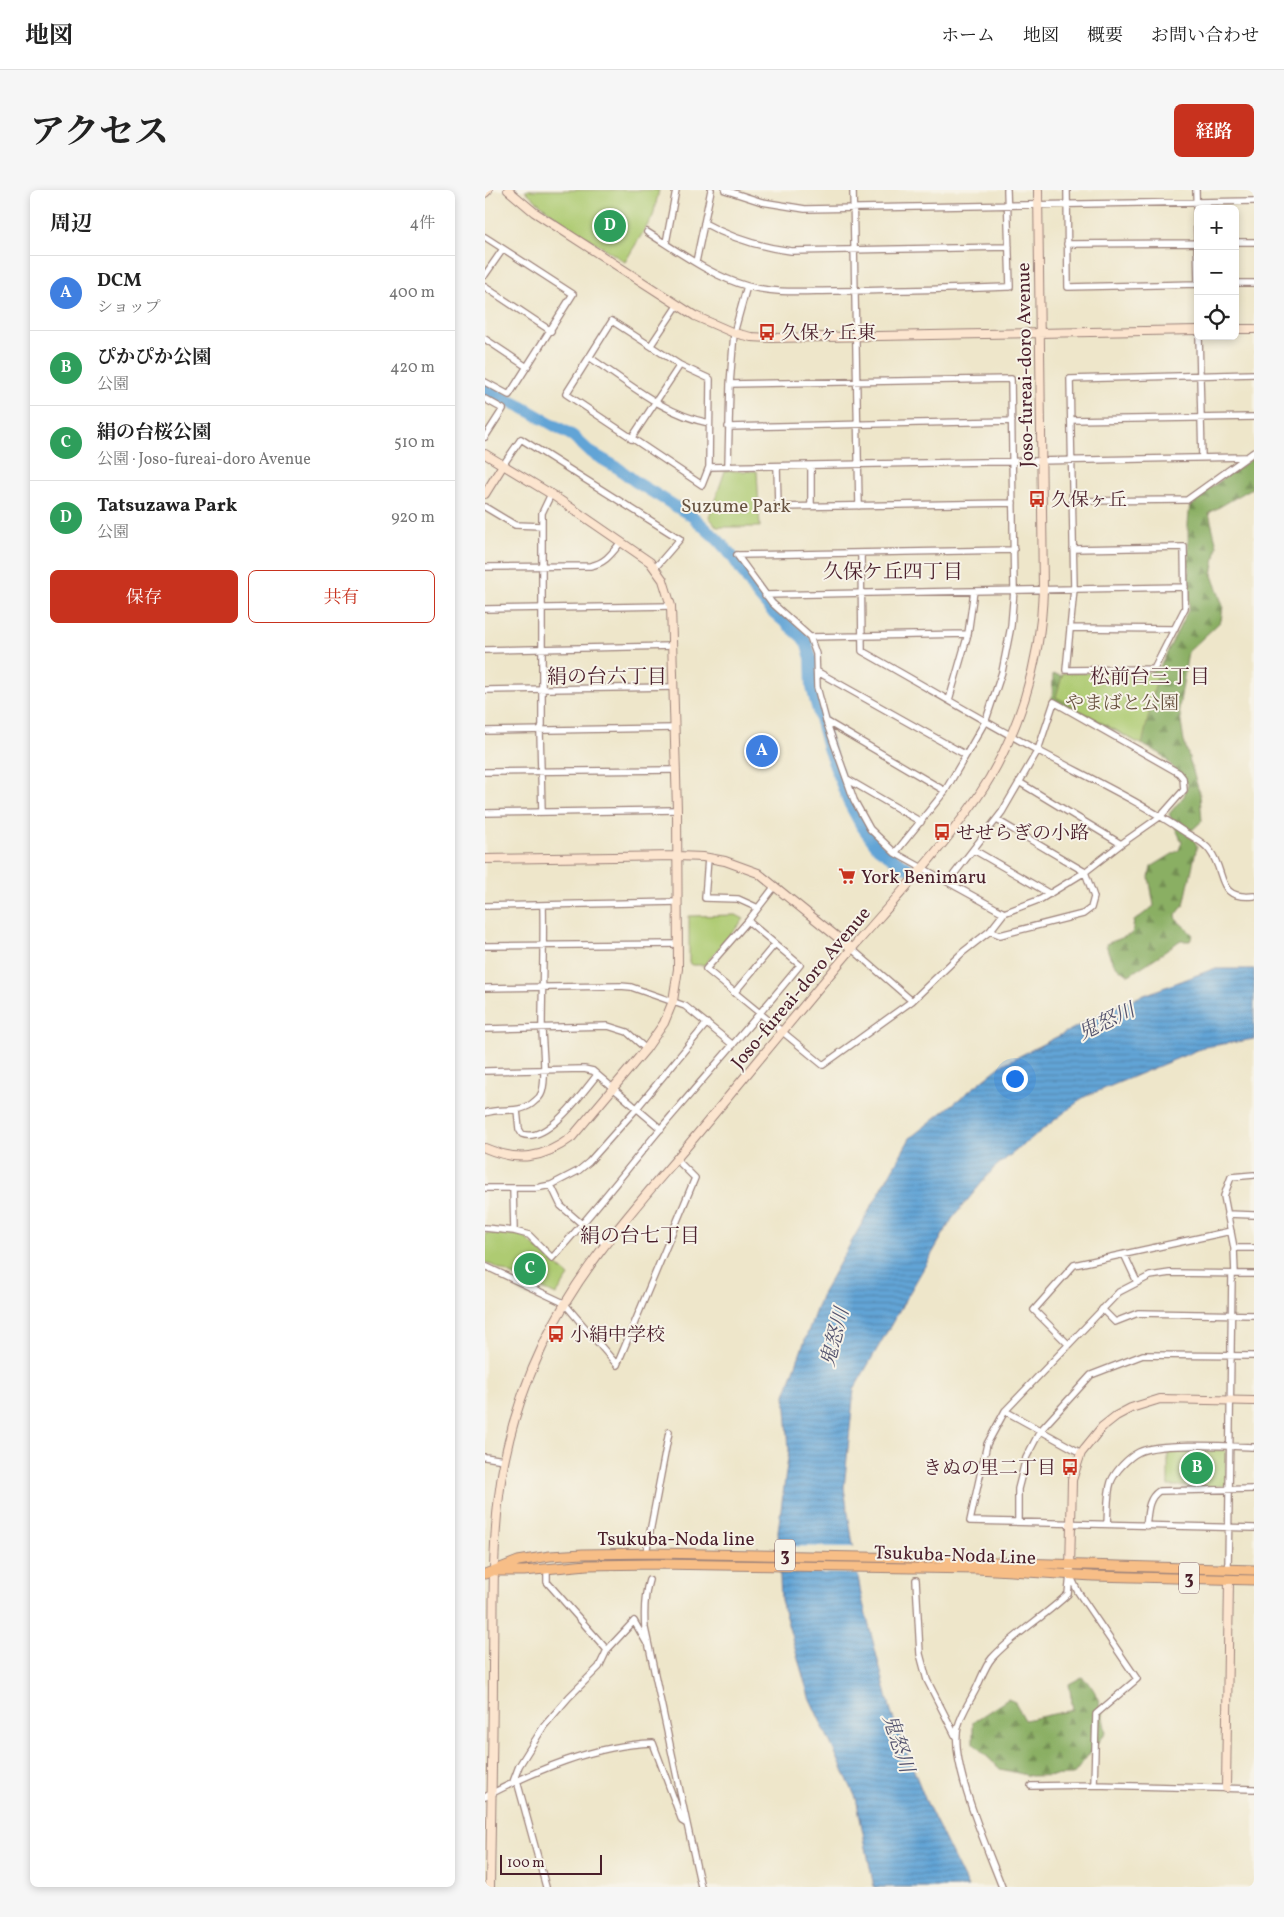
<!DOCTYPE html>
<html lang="ja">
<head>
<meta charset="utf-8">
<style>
  body { margin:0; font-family:Vollkorn,"Noto Serif JP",serif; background:#f6f6f6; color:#222 }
  .controls { position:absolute; right:15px; top:15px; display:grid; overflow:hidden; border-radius:8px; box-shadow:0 2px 8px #0003 }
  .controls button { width:45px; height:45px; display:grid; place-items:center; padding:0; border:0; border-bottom:1px solid #e0e0e0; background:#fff; color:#222; font:25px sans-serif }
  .scale { position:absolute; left:15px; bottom:12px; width:102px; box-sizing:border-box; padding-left:5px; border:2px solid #4a1f2b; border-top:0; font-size:14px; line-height:18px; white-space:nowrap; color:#4a1f2b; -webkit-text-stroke:4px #f7f3e8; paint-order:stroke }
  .you { position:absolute; left:529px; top:888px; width:18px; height:18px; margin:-12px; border:4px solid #fff; border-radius:50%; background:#1a73e8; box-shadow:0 0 0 8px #1a73e833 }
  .badge { display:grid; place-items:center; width:32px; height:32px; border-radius:50%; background:#c8321e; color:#fff; font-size:16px; font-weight:700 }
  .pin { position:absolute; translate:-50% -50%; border:2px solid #fff; box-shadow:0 1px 5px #0006 }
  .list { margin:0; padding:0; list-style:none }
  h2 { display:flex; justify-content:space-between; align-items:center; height:65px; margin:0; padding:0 20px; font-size:21px }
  h2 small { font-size:16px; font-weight:400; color:#767676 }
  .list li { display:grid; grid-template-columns:32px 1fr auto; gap:15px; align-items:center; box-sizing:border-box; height:75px; padding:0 20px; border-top:1px solid #e0e0e0 }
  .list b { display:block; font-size:19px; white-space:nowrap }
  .list p { margin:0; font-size:16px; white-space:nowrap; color:#767676 }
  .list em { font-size:16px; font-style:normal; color:#767676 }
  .actions { display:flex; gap:10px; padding:15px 20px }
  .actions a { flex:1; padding:11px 0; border:1px solid #c8321e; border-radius:8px; text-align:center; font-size:18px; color:#c8321e }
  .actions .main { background:#c8321e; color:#fff }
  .icon { flex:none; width:28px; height:28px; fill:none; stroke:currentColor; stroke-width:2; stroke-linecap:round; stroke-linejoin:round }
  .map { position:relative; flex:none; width:769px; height:1697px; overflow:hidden; border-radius:8px }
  header { display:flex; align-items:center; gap:30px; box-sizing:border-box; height:70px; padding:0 25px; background:#fff; border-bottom:1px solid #e0e0e0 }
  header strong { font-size:24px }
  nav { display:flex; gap:28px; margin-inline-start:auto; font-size:18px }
  .intro { display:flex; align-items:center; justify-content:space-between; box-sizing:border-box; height:120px; padding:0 30px }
  h1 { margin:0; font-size:35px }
  .button { padding:12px 22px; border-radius:8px; background:#c8321e; color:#fff; font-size:18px; font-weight:700 }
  main { display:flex; gap:30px; padding:0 30px }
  aside { flex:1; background:#fff; border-radius:8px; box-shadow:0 2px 8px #0003 }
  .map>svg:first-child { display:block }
</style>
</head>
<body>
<header>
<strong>地図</strong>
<nav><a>ホーム</a><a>地図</a><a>概要</a><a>お問い合わせ</a></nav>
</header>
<div class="intro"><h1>アクセス</h1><a class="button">経路</a></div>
<main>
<aside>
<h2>周辺<small>4件</small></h2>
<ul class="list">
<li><span class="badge" style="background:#3f7fe0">A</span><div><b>DCM</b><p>ショップ</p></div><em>400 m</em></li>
<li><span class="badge" style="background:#2e9e5b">B</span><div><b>ぴかぴか公園</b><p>公園</p></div><em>420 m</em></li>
<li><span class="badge" style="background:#2e9e5b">C</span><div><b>絹の台桜公園</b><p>公園 · Joso-fureai-doro Avenue</p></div><em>510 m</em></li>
<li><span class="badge" style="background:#2e9e5b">D</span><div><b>Tatsuzawa Park</b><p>公園</p></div><em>920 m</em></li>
</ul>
<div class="actions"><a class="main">保存</a><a>共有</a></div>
</aside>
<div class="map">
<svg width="769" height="1697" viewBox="0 0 769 1697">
  <defs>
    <pattern id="forest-firs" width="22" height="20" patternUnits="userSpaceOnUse" patternTransform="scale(1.25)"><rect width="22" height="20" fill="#8aaf64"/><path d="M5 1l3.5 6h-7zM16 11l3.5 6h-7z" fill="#738e53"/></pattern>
    <pattern id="water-rules" width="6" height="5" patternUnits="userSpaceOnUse" patternTransform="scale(1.25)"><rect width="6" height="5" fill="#62a4d6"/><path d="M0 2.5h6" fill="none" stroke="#5385ae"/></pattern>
  </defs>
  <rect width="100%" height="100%" fill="#f7f3e8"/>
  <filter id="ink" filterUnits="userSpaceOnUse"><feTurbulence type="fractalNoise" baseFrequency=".02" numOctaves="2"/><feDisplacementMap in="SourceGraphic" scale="10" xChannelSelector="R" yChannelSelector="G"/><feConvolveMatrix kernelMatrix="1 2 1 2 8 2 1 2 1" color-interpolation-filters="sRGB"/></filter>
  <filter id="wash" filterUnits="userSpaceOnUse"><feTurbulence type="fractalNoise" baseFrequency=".0096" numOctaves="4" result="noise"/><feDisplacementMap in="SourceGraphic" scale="20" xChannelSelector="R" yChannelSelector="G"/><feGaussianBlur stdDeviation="1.12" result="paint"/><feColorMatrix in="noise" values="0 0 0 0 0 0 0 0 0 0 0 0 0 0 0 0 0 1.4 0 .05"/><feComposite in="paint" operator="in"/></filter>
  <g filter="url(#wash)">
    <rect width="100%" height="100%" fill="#eee6ca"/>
    <path fill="url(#forest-firs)" stroke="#6a6748" d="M769 267V297L724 323 732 356 727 385 738 416 736 431 703 462 694 518 699 551 715 605 717 631 705 642 712 656 699 715 691 725 692 730 708 745 705 751H694L681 761 644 785C629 777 625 770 621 754L647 744 649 731 669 716 664 687 666 677 694 660 697 652 684 624 699 606 703 594 676 564 567 509 568 484 592 489 659 484 675 477 704 418 703 334 705 312Z
      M597 1487C615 1501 616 1520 621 1542L588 1585 546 1586 515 1579 488 1553V1532L523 1509 530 1512 540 1530 588 1520 584 1494Z"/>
    <path fill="#aecb72" stroke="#7c754e" d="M40 0H174L168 26 140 72C109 51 64 26 40 0Z
      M240 281H272L275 337H232L224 327Z
      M578 483H673L657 555 571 507Z
      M251 725 259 729 219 775H207L204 773V726Z
      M0 1043 33 1045 39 1047 84 1086 71 1105 0 1072Z
      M683 1260H741V1296H683Z"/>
    <path fill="url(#water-rules)" stroke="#566280" d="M728 779H769V849L720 857 599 907 509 978 467 1029 369 1199 359 1298 376 1405 407 1525 441 1611 483 1697H389L371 1608 324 1507 296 1410 293 1341 304 1260 300 1205 336 1106 425 948 517 875 638 813Z"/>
    <path fill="#eee6ca" d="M291 1356 370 1357 375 1384 292 1382Z"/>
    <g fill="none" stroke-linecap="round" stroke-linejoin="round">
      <path stroke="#62a4d6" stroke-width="12" d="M0 199 37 217 88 246 105 262 133 278 151 292 208 327 233 350 247 366 272 404 287 421 317 447 322 454 326 468 327 497 331 513 343 558 363 611 376 635 393 658 424 679"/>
    </g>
  </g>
  <g filter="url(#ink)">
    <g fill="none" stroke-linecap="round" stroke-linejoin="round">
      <g stroke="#9c827a" stroke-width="8">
        <path id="street" d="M240 0 277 12 320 19 769 11
          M368 0 374 316
          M582 0 583 97 713 94
          M711 0 713 95
          M219 33C246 48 275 57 306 61L524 57
          M162 42C194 62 226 86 262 96 290 104 321 101 350 101 408 101 466 99 525 97L522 0
          M0 47 88 104 24 205 0 192
          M750 52H769
          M181 53 191 0
          M582 54 713 53
          M211 72 226 0
          M0 85 18 59
          M750 93H769
          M0 97 66 141
          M127 131 195 175 225 189 224 277 217 295 81 204Z
          M714 146 717 268
          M0 149 42 177
          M166 155 192 116
          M104 167C142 192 178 224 224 233
          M245 194 526 189 529 400 526 436 517 482 501 530 481 565 460 601 410 663
          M0 209 18 219 0 247
          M586 230 769 227
          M243 237 527 231
          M146 249 195 175
          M18 275 36 249 195 349 170 378
          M243 276 245 194 249 143 262 96
          M292 276 293 317 528 313
          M224 277 761 267
          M587 311 702 310 769 262
          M326 316V276
          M0 317 30 335 57 336
          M588 359 699 357 700 418 669 479 581 480 589 399 585 189 769 184
          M376 363 377 461C436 494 493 528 552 560 602 587 654 611 701 643 709 648 720 653 725 661 742 683 730 710 769 706
          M252 365 287 413 325 447 331 464 332 497 341 531 369 610 385 639 410 663 519 723
          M252 365 529 360
          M0 377 105 376C121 373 127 363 136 352
          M280 405 700 397
          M0 419 186 416
          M586 438 690 439
          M325 447 483 444
          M0 460 188 456
          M333 482 481 565
          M0 500 189 497
          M464 510 483 444 489 401
          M341 531 460 601
          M0 541 189 538
          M0 582 190 580
          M362 589 436 632
          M534 592 636 654
          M57 622 55 541 57 535V323L66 304
          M0 623 192 620
          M489 660 565 704
          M223 668 220 708 253 709 273 718
          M290 696 263 731 221 779 338 875 427 811 478 762 505 741 519 723 556 709 600 682 636 654 676 626 699 600 698 588 694 583 569 512 553 560 517 622 463 692
          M0 716 193 712
          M505 741 515 745 598 724 606 718 609 707 600 682 512 630
          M0 756 193 754
          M367 759 427 811
          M0 798 135 796 146 797 200 816 248 855
          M249 803 290 754
          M0 839 123 836 142 842 161 859
          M0 881 99 879 108 881 176 939
          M32 920 34 939 37 944C62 954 98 902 112 885
          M0 923C17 917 36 925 50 911 53 909 56 905 57 902 62 885 57 855 57 837 57 796 59 756 58 715
          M66 995 76 1016 120 1054
          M0 998H51L66 995 93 981 104 972 152 918 222 833
          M28 998 29 1041
          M742 1024 769 1025
          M0 1038 29 1041 44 1045 67 1068C106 1026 140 981 177 937 223 883 270 830 315 775L263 731
          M749 1058H769
          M639 1064 652 1092
          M0 1076 79 1113 132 1175 210 988 191 969
          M750 1084 749 1058 739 1006 746 987 769 985
          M769 1084 685 1083 665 1086 634 1102 520 1221 502 1254 485 1331 769 1338
          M617 1119 630 1132 653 1123 769 1125
          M583 1154 549 1120 589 1075 746 1041
          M520 1221 596 1263
          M0 1267 19 1270
          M533 1331V1299L541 1268 555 1241 606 1185 658 1165 769 1166
          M622 1334C623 1321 622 1304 626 1292 630 1281 644 1267 654 1262 674 1252 744 1256 769 1257
          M661 1336C663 1323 662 1309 674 1301L769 1299
          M161 1363 184 1242
          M743 1379 747 1084
          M586 1387 593 1402 652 1489 611 1524 609 1595
          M164 1390C159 1406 159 1422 160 1438L202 1634
          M431 1390 435 1464 442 1490 471 1547
          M122 1460 149 1431 161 1452
          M32 1591 61 1697
          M28 1592 34 1576 59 1536 84 1507 114 1477 122 1460 62 1392V1378
          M546 1596 609 1595 769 1599
          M0 1607C51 1580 109 1555 168 1553L197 1631 202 1634 216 1697
          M517 1697C503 1660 464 1573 473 1537 476 1524 485 1511 491 1499 496 1489 500 1476 507 1468 529 1444 559 1427 583 1404L585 1385"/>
      </g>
      <g stroke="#9c827a" stroke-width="10">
        <path id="secondary" d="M23 0 49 22 210 126 249 143 266 147 287 148 713 140
          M0 3 3 0
          M750 139H769
          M0 264 66 304 165 372 178 390 186 416 192 620 193 779 188 811 179 833 161 859 87 947C58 969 33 972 0 958
          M0 304 18 275
          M0 669 192 666 218 667 240 671 273 683 367 759
          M585 1379 587 1290 596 1263 617 1237 631 1226 646 1218 675 1209 769 1211
          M741 1598 744 1389
          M5 1697C6 1623 8 1549 8 1475 9 1419 7 1362 14 1306 20 1252 37 1199 60 1151 94 1079 148 1020 199 960 256 892 312 823 369 756 411 708 455 661 492 608 533 548 556 472 558 400L553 0"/>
      </g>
      <g stroke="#9c827a" stroke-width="11">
        <path id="primary" d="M12 1381H39L102 1375 170 1374 492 1379 608 1386 769 1390
          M0 1384 33 1371 65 1366 98 1364 170 1363 430 1368 533 1373 769 1380"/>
      </g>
      <use href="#street" stroke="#fff" stroke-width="5.5"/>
      <use href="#secondary" stroke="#fce5cf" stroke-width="8"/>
      <use href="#primary" stroke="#f7be87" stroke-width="9"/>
    </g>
  </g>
  <defs>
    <g id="bus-bare" transform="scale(1.35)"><path d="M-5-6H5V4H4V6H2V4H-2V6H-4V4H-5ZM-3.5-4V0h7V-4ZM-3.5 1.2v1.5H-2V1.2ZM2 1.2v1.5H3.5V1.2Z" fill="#c8321e" stroke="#f7f3e8" stroke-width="2.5" paint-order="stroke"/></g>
    <g id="supermarket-bare" transform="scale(1.35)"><path d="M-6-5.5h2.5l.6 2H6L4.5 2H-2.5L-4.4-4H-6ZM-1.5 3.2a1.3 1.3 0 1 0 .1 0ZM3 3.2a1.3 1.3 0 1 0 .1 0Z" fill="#c8321e" stroke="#f7f3e8" stroke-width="2.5" paint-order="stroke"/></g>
  </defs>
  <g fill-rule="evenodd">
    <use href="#bus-bare" x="282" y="142"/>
    <use href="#bus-bare" x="552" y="309"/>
    <use href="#bus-bare" x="457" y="642"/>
    <use href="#supermarket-bare" x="362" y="686"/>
    <use href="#bus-bare" x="71" y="1144"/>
    <use href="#bus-bare" x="585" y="1277"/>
  </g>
  <g text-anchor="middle" stroke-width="4" stroke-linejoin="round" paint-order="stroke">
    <g fill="#f7f3e8" stroke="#7e5f64" stroke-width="1">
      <rect x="290" y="1349.5" width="20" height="31" rx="4"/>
      <rect x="694" y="1372.5" width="20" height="31" rx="4"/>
    </g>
    <g font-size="18" font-weight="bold" fill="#4a1f2b">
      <text x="300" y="1371">3</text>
      <text x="704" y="1394">3</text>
    </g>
    <g font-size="19" fill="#4a1f2b" stroke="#f7f3e8" text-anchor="start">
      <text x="296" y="149">久保ヶ丘東</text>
      <text x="566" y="316">久保ヶ丘</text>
      <text x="471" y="649">せせらぎの小路</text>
      <text x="376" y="693">York Benimaru</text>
      <text x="85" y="1151">小絹中学校</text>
      <text x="571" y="1284" text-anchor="end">きぬの里二丁目</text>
    </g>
    <g font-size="19" fill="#4a1f2b" stroke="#f7f3e8">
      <text transform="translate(539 175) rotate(-91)" y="7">Joso-fureai-doro Avenue</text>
      <text transform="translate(315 797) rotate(-50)" y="7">Joso-fureai-doro Avenue</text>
      <text x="191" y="1355">Tsukuba-Noda line</text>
      <text transform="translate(470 1364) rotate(2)" y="7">Tsukuba-Noda Line</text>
    </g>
    <g font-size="19" fill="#685340" stroke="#f7f3e8">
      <text x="251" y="322">Suzume Park</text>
      <text x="637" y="519">やまばと公園</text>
    </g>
    <g font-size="20" fill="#4a1f2b" stroke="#f7f3e8">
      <text x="408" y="388">久保ケ丘四丁目</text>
      <text x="122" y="493">絹の台六丁目</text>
      <text x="665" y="493">松前台三丁目</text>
      <text x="155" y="1052">絹の台七丁目</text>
    </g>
    <g font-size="20" font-style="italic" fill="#54546f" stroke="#f7f3e8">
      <text transform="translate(621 831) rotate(-25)" y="7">鬼怒川</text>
      <text transform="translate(349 1147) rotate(-75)" y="7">鬼怒川</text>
      <text transform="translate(414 1553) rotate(72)" y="7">鬼怒川</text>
    </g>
  </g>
</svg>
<div class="controls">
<button>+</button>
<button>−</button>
<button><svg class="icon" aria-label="locate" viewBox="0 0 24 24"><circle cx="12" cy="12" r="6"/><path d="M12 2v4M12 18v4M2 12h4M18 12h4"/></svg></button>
</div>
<div class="scale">100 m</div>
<div class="you"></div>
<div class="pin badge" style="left:277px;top:561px;background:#3f7fe0">A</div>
<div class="pin badge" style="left:712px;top:1278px;background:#2e9e5b">B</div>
<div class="pin badge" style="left:45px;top:1079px;background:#2e9e5b">C</div>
<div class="pin badge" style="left:125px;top:36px;background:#2e9e5b">D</div>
</div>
</main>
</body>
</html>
